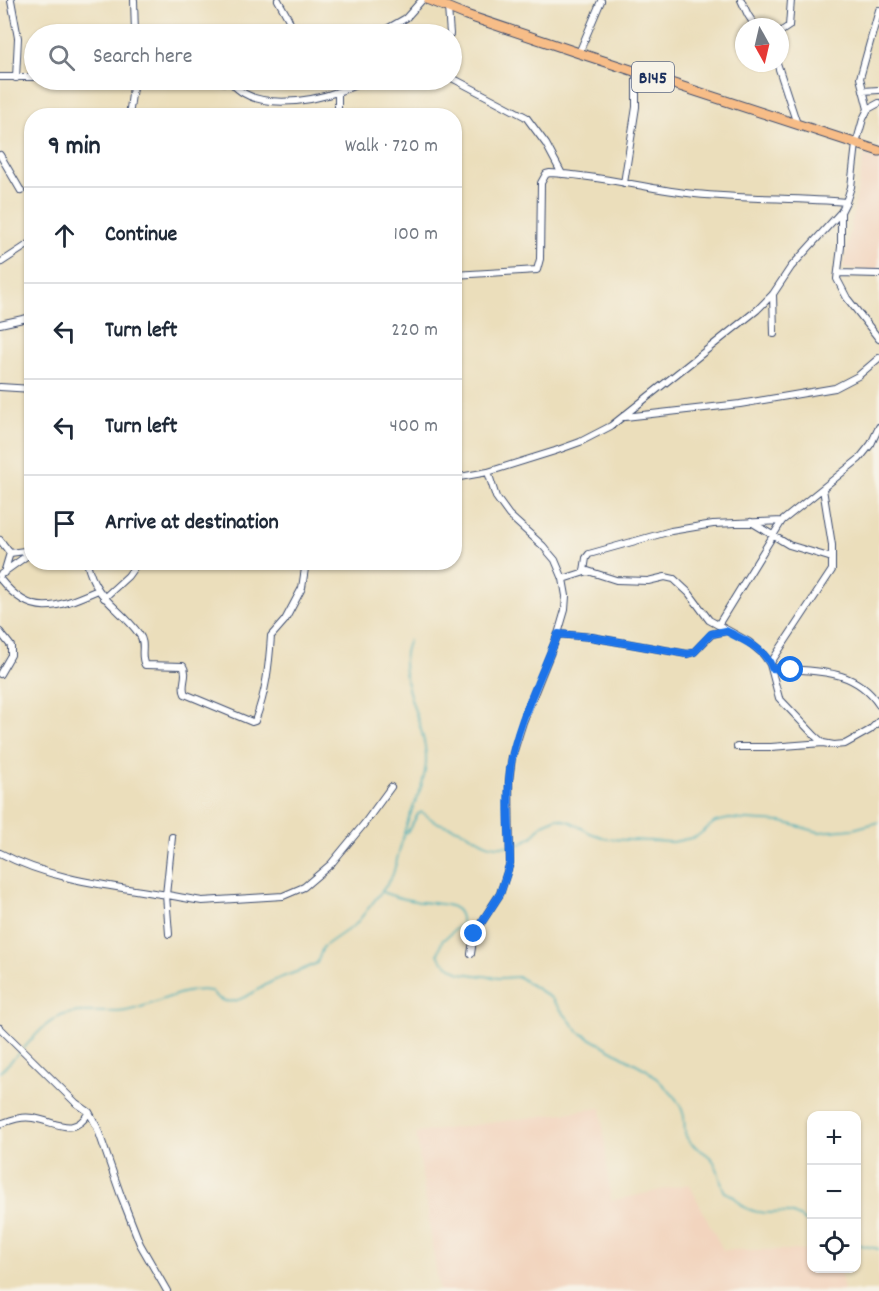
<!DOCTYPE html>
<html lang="en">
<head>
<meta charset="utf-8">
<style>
  body { margin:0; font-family:Dekko,sans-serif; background:#f2f2f3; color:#1f2937 }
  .controls { position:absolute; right:18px; bottom:18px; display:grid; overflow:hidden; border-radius:12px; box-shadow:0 2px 4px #0004 }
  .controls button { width:54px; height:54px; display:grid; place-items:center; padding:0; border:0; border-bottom:2px solid #e0e1e3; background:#fff; color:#1f2937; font:30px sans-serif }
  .compass { position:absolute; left:735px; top:18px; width:54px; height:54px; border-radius:50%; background:#fff; box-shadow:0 2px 4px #0004; rotate:172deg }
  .stop { position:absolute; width:18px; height:18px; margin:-14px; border:4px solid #1a73e8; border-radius:50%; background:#fff }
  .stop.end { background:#1a73e8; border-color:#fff; box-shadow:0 2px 6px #0008 }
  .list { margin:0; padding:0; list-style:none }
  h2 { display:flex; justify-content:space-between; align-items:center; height:78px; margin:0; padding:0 24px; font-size:26px }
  h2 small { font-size:20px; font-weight:400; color:#747a83 }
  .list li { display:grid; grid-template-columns:39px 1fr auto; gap:18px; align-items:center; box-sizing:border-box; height:96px; padding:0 24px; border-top:2px solid #e0e1e3 }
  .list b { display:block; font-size:22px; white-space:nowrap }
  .list em { font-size:20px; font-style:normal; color:#747a83 }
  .icon { flex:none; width:33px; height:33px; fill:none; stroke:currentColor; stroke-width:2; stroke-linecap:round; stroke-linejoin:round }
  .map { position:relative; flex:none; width:879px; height:1291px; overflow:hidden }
  .search { position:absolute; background:#fff; box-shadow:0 2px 4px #0004; left:24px; top:24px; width:438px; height:66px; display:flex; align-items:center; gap:15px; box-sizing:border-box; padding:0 21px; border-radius:33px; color:#747a83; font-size:22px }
  .panel { position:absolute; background:#fff; box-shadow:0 2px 4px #0004; left:24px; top:108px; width:438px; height:462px; border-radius:24px }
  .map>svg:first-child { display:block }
</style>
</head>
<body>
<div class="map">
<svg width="879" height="1291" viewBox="0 0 879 1291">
  <rect width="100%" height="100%" fill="#f7f3e8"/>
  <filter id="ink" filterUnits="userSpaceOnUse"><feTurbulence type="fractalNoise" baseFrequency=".0167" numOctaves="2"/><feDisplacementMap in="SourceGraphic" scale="12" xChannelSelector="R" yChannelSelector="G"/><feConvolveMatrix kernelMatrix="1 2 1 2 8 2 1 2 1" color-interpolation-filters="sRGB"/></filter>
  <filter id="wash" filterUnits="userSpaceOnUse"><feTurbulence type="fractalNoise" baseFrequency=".008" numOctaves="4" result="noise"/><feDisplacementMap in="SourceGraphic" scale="24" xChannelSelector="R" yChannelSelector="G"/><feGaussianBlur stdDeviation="1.35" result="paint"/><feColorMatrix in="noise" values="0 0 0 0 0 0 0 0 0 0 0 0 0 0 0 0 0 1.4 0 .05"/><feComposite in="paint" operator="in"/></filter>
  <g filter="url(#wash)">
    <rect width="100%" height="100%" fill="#ebdebb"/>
    <path fill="#f2d4be" d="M864 155 879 160V270L843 269Z
      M601 1108 611 1201 689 1184 723 1250H811L812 1268 840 1269 844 1291H439L416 1133Z"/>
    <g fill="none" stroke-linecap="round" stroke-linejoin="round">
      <path stroke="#3babb7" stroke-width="1.5" d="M404 833C411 808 427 783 426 757 425 720 392 676 409 640
        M513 845 520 844 532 837 543 824 557 818 571 822 590 833 608 839 673 842 696 837 715 822 729 819 782 822 819 832 853 829 879 822
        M382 892C392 896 404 899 415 901 432 905 464 899 461 924L442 941 438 954 441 960 460 973 499 978 519 977 551 998 579 1032 647 1070C659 1081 679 1097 683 1113 686 1120 683 1129 686 1136 690 1147 704 1150 711 1158 720 1167 719 1182 725 1192 739 1197 738 1205 748 1209 766 1217 781 1209 795 1215 802 1217 805 1223 812 1224
        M23 1049C35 1036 45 1023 61 1016 82 1008 105 1014 126 1011 154 1006 183 986 211 991 229 1016 254 990 273 981 288 974 303 971 317 963L323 947 356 924 389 882 393 874 404 834 408 831 418 814 422 812C439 826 441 823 460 830 480 838 483 848 508 846
        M0 1072 20 1052
        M856 1244 879 1249"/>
    </g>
  </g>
  <g filter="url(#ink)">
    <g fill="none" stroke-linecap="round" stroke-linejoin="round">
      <g stroke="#3a496c" stroke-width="8">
        <path id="street" d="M11 0 18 38 16 78
          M134 0 135 34
          M278 0 288 18 294 34
          M741 0 748 15 756 27
          M448 8 450 34
          M780 32 789 26 791 0
          M378 34 406 18 422 0
          M579 53 601 1
          M777 63 797 124
          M0 77H34
          M452 78 526 117 546 144 562 174
          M198 80 232 83C254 111 310 102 340 91 352 87 363 81 376 80
          M394 80 422 86 442 80
          M863 91 879 90
          M868 109 879 103
          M129 116 134 80
          M338 116V92
          M0 155 21 191
          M624 183 636 107V72
          M841 213V247L837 279 847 298 879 339
          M0 263 32 242
          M838 273 879 274
          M454 275 537 270 540 259 541 183 546 174 550 173C599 175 647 189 695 194 746 199 796 198 846 202
          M773 294 774 334
          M0 324 32 317
          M0 387 32 389
          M625 417 740 404 835 388 858 376 879 358
          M454 478 488 472 555 451 580 442 611 426 757 310 773 294 791 267 841 212 846 202 851 187 856 144 863 119 868 109 860 78 879 10
          M751 522 789 545 832 558
          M0 540 10 553 32 550
          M87 562C95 600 119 606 139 634 147 644 139 655 145 665L183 666C189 675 180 685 185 694L252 722 255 721C266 692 269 666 271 636L285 620 302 588 306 562
          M584 571 586 558 589 554 671 531 713 524 782 521
          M4 573 10 553
          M0 575 32 552
          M0 579C32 619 56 608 98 590
          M563 579 588 571 616 580 648 581 665 577 674 579 689 593 709 620 749 642 763 654 770 664 779 698 815 736 823 743 834 745 845 744 870 730 879 721
          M104 598 128 576 138 562
          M718 625 782 521 859 459 871 444 879 427
          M0 632 11 646V655L0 674
          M558 634 591 637 687 654 694 652 712 634 726 631
          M770 664 832 570V545L823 489
          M772 668C813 672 853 666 879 705
          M737 747H771L823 743
          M0 853C59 884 126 887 190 899L202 901 283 896 304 887 331 864 364 824 391 787
          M169 934 166 895 172 837
          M471 954 474 934 500 894 510 863 509 781 512 757 523 722 558 634 565 610 566 596 563 579 555 560 543 546 509 515 496 497 488 472
          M0 1028 76 1103 89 1112 97 1127 120 1193 140 1244 167 1291
          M0 1124C11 1120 21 1116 33 1118 57 1122 74 1138 89 1112"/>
      </g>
      <g stroke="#3a496c" stroke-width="11">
        <path id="primary" d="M429 0 466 15 579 53 879 151"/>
      </g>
      <use href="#street" stroke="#fff" stroke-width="6"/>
      <use href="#primary" stroke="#f7bd88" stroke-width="9"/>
    </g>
  </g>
  <g fill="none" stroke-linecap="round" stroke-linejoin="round" filter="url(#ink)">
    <path stroke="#1a73e8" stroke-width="8" d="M474 934 500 894 510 863C510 833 506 800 510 770 515 727 542 675 558 634L591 637 687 654 694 652 711 634 726 631C742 639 766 649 772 668L791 670"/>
  </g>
  <g text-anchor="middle" stroke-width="4.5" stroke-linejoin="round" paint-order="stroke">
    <rect fill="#f7f3e8" stroke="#5d6a87" stroke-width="1.5" x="632" y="62" width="42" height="30" rx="4.5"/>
    <g font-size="18" font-weight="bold" fill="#1b2f5e">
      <text x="653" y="83">B145</text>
    </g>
  </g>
</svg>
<div class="controls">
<button>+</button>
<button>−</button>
<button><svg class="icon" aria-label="locate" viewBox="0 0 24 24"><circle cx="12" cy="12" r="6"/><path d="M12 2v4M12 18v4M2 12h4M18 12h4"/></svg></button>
</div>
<svg class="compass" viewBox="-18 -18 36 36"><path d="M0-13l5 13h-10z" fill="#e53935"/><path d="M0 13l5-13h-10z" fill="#747a83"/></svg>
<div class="stop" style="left:791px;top:670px"></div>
<div class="stop end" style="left:474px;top:934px"></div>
<div class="search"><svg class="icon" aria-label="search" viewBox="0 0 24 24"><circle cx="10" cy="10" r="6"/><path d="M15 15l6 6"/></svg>Search here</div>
<section class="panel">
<h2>9 min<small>Walk · 720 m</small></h2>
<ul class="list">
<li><svg class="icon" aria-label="ahead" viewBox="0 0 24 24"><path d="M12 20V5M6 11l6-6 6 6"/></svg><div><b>Continue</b></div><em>100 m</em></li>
<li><svg class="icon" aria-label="left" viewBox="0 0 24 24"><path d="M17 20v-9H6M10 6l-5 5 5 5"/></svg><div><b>Turn left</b></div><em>220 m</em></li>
<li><svg class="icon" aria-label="left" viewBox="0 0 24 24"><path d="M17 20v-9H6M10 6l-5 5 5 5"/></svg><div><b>Turn left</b></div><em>400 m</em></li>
<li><svg class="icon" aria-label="arrive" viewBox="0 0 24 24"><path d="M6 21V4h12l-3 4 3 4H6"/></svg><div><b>Arrive at destination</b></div></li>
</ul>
</section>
</div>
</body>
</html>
